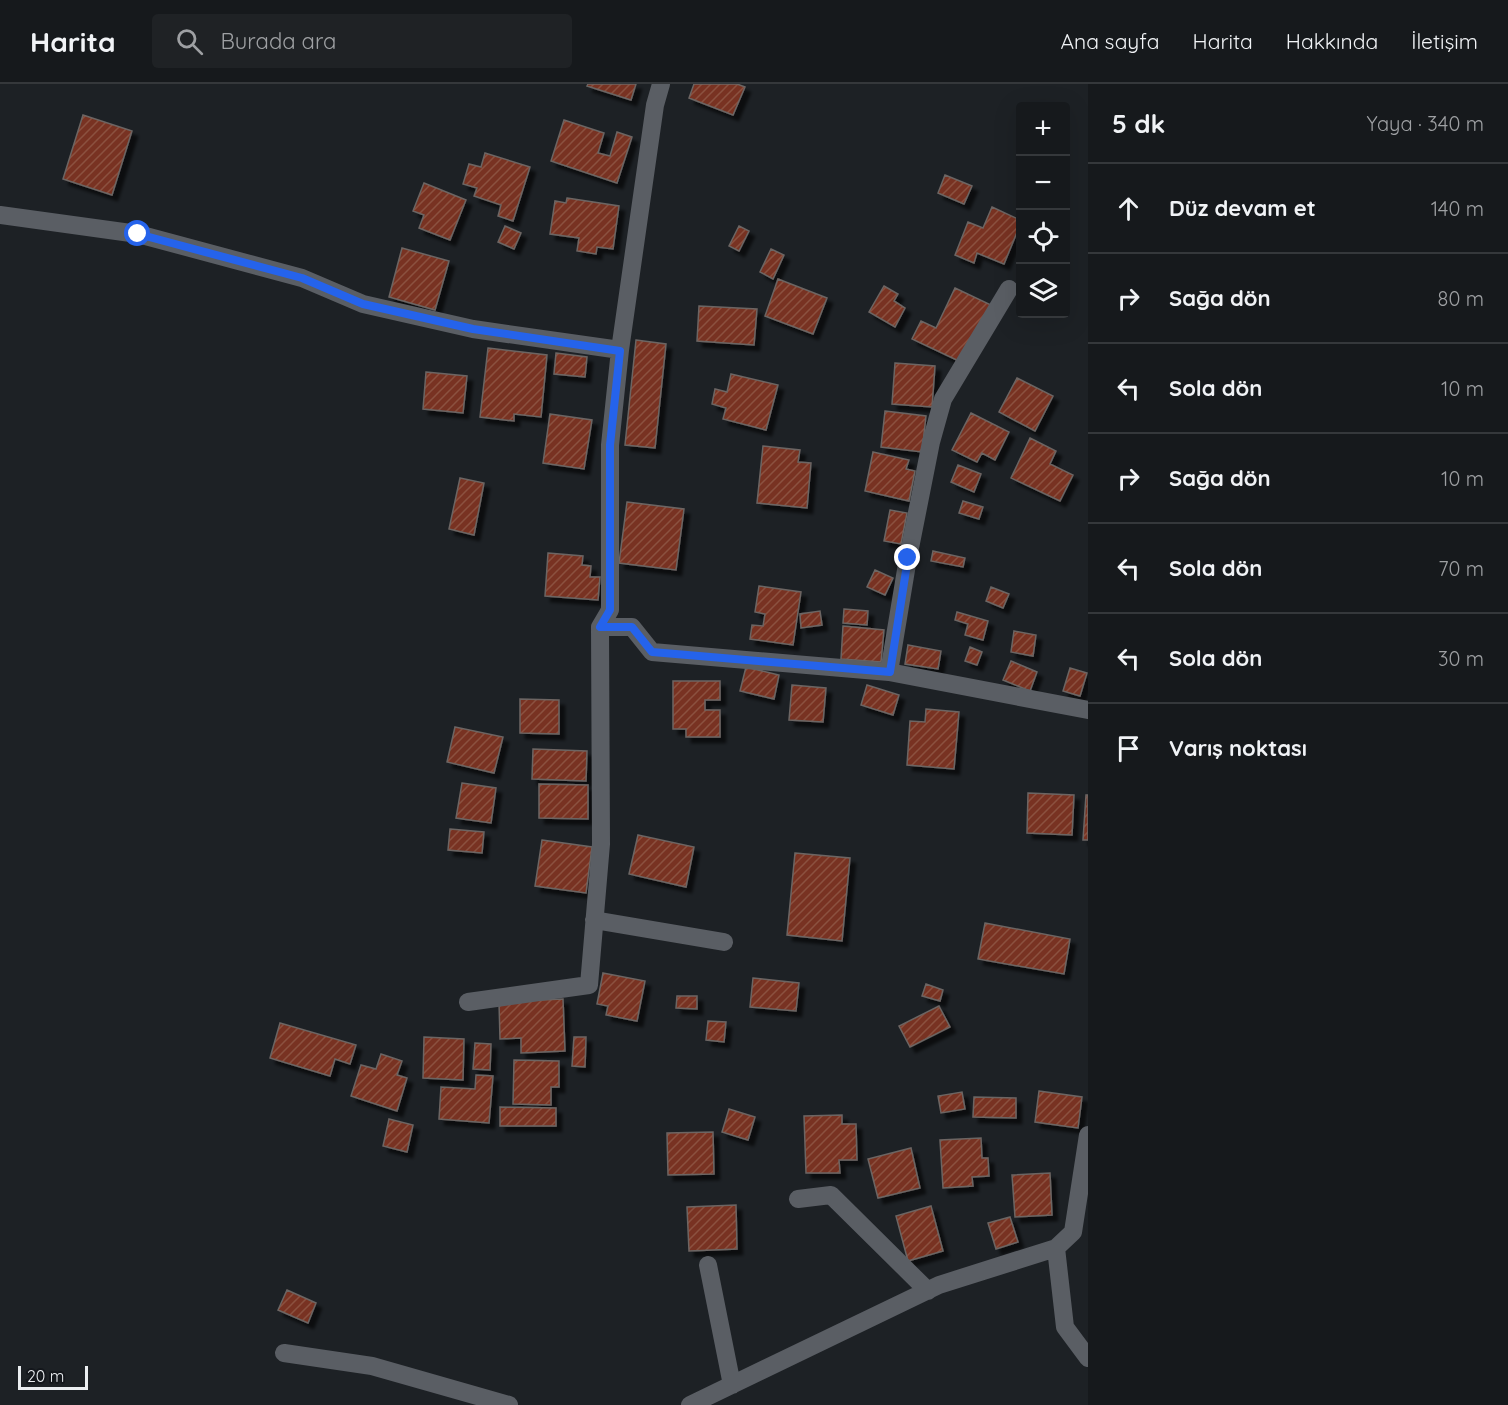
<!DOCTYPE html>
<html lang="tr">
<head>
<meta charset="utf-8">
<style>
  body { margin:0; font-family:Quicksand,sans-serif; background:#1f2225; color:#f1f3f6 }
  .controls { position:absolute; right:18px; top:18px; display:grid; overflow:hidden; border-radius:6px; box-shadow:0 6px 24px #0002 }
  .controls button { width:54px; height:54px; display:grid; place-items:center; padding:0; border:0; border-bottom:2px solid #35383b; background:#16191c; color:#f1f3f6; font:30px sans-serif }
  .scale { position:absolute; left:18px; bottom:15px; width:70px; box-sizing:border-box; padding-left:6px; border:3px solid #ebeef1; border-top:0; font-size:16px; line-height:21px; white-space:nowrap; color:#ebeef1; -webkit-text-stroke:4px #14171c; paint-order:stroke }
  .stop { position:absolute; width:18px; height:18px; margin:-14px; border:4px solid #2563eb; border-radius:50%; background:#fff }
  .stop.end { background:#2563eb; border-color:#fff; box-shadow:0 2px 6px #0008 }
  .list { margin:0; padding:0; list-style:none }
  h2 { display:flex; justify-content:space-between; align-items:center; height:78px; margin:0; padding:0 24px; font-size:26px }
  h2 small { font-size:20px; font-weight:400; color:#9ea0a3 }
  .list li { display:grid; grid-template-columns:39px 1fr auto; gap:18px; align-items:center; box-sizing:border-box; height:90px; padding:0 24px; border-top:2px solid #35383b }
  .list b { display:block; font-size:22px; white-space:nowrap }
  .list em { font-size:20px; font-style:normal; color:#9ea0a3 }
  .icon { flex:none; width:33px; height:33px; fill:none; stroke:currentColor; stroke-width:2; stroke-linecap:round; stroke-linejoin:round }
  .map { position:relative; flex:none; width:1088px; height:1321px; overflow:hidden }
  header { display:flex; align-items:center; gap:36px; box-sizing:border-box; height:84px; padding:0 30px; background:#16191c; border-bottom:2px solid #35383b }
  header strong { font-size:28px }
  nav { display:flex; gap:33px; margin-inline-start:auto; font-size:21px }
  .search { width:420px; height:54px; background:#1f2225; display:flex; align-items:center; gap:15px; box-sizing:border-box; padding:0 21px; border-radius:6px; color:#9ea0a3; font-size:22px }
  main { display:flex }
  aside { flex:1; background:#16191c }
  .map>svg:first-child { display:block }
</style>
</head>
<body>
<header>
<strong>Harita</strong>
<div class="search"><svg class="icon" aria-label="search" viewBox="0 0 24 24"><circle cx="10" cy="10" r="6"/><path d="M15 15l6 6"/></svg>Burada ara</div>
<nav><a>Ana sayfa</a><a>Harita</a><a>Hakkında</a><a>İletişim</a></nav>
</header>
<main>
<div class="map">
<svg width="1088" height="1321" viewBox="0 0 1088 1321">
  <defs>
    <pattern id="building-hatch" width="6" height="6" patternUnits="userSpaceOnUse" patternTransform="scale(1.5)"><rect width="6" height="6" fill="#783320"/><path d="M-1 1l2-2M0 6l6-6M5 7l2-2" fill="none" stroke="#8b5141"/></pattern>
    <filter id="shadow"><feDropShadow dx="5.5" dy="5.5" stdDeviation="1.5" flood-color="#0009"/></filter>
  </defs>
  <rect width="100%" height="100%" fill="#1d2125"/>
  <path fill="url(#building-hatch)" stroke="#6c6563" stroke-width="1.5" filter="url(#shadow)" d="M588 0H636L631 16 587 2Z
    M694 0H737L745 3 733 31 689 14Z
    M83 31 132 47 112 111 63 95Z
    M564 36 604 49 598 69 610 72 617 48 632 53 617 99 551 77Z
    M485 69 530 83 513 137 498 132 501 121 474 112 477 104 463 100 469 80 481 83Z
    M945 91 972 102 964 120 938 109Z
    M424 99 466 116 450 156 419 144 424 131 413 127Z
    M567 114 619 122 613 165 597 163 596 170 577 167 579 154 550 150 555 117 566 119Z
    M992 123 1020 136V141L1004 180 977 169 974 179 955 171 968 138 983 144Z
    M505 142 521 149 514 165 498 158Z
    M739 142 749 147 739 167 729 162Z
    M402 164 449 177 435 226 389 213Z
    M771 165 784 171 773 195 760 188Z
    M778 195 827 214 813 250 765 232Z
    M884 202 898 210 894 217 905 224 895 243 869 228Z
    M955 204 991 221 963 279 912 255 921 237 936 244Z
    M699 222 757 225 754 261 697 257Z
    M636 256 666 260 655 364 625 361Z
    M488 264 547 271 541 333 514 330V337L480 333Z
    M556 269 587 273 585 293 554 290Z
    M895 279 935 282 932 323 892 320Z
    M426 288 467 292 463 329 423 325Z
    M731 290 778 301 766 346 723 335 726 324 712 320 715 305 727 308Z
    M1017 294 1053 312 1035 347 999 328Z
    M885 327 926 332 922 368 881 363Z
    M971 329 1009 348 995 376 982 369 977 378 952 366Z
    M550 330 592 336 584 385 543 379Z
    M1030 354 1056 367 1050 380 1073 391 1060 417 1011 394Z
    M763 362 800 366 798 378 811 379 807 424 757 419Z
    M873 368 909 376 906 385 915 387 909 417 865 407Z
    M958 381 981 390 974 408 951 398Z
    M460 394 484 399 474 451 449 445Z
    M963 417 983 423 979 435 959 429Z
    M627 418 684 425 676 486 619 479Z
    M890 426 907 429 901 460 884 457Z
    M933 467 965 474 963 483 931 477Z
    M548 469 583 472 582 481 591 482 590 493H600L598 516 545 512Z
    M875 486 893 494 885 511 867 503Z
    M759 502 801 508 793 561 750 555 752 541 763 542 765 530 755 528Z
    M991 503 1009 510 1003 524 986 517Z
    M844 525 868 527 867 541 843 539Z
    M820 527 822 541 801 544 800 530Z
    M957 528 988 537 983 556 965 551 968 540 955 536Z
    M843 542 884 546 881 578 841 575Z
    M1014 547 1036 551 1033 572 1011 568Z
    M908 561 941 567 938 585 905 580Z
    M970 563 982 568 977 581 965 577Z
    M1011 577 1037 588 1030 607 1003 596Z
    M746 583 779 591 774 615 740 607Z
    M1070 584 1087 589 1080 612 1063 607Z
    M673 597H720V616H705V626H720V653H686V645H673Z
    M792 601 826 604 823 638 789 636Z
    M867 601 899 611 893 631 861 621Z
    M520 615 559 616V650L520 649Z
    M926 625 959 628 954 685 907 681 910 637 925 638Z
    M455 643 503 653 494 689 447 678Z
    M533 665 587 667 586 697 532 695Z
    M462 699 496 704 491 739 456 734Z
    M539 700 588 701V735L539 734Z
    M1028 709 1074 711 1072 751 1027 749Z
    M1086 711H1088V756H1083Z
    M450 745 484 748 482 769 448 766Z
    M638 751 694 763 686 803 629 790Z
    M542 756 592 763 586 809 535 802Z
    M795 769 850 774 842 857 787 851Z
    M985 839 1070 855 1064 890 978 875Z
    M603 889 645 897 637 937 606 931 608 922 597 920Z
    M753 894 799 899 796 927 750 923Z
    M926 900 943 906 940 917 922 912Z
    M677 912H697V925L676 924Z
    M563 915 565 967 521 969V954L500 955 499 918Z
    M939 922 950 943 910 963 899 942Z
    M708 937 726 938 724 958 706 956Z
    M280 939 356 961 350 980 335 975 330 992 270 974Z
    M424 953 464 955 463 996 423 994Z
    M574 953H586L585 983 572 982Z
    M475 959 491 960 490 986 473 985Z
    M381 970 402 977 397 991 407 994 397 1027 351 1012 361 981 376 985Z
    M514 976 559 977V1003H551V1021L513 1020Z
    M476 991 493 992 489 1039 439 1035 441 1003 475 1005Z
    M1039 1007 1082 1013 1078 1044 1035 1038Z
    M962 1008 965 1025 941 1029 938 1012Z
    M974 1013 1016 1014V1034L973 1033Z
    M500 1023 556 1024V1042H500Z
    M729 1025 755 1033 748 1056 722 1048Z
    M842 1031V1040H856L857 1076H839L840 1089H806L804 1032Z
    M389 1035 413 1041 407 1068 383 1062Z
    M713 1048 714 1090 668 1091 667 1049Z
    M981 1054 982 1074H988L989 1092 972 1093 973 1102 943 1104 940 1056Z
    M911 1064 920 1104 878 1114 868 1075Z
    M1050 1089 1052 1131 1015 1133 1012 1091Z
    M736 1121 737 1165 689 1167 687 1123Z
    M931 1122 943 1167 908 1177 896 1132Z
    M1010 1133 1018 1158 996 1165 988 1139Z
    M287 1206 316 1219 308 1239 278 1226Z"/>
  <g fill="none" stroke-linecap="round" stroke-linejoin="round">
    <path stroke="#5a5e64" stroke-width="18" d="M661 0 655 21 620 266 610 361V526L600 543H632L652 568 889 588 1088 626
      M0 131 138 150 302 194 363 220 473 245 620 266
      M889 588 908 474 931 358 943 315 1009 205
      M594 836 724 858
      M468 918 589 901 601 760 600 543
      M798 1115 831 1111 928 1207
      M1056 1164 1065 1243 1088 1274
      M708 1181 732 1301
      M284 1269 372 1282 509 1321
      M690 1321 939 1201 1056 1164 1073 1148 1088 1051"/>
  </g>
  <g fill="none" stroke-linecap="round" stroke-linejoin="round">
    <path stroke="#2563eb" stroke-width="8" d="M138 150 302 194 363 220 473 245 620 267 610 361V526L600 543H632L652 568 890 588 908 474"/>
  </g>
</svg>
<div class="controls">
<button>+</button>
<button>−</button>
<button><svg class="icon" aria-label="locate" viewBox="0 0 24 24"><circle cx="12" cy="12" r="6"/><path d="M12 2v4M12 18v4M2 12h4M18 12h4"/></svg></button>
<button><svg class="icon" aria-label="layers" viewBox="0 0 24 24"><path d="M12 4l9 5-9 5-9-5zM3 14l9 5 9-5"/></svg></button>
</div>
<div class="scale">20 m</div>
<div class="stop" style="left:138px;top:150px"></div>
<div class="stop end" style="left:908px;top:474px"></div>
</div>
<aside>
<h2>5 dk<small>Yaya · 340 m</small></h2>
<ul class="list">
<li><svg class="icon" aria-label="ahead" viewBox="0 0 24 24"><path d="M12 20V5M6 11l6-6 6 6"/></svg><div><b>Düz devam et</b></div><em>140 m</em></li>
<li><svg class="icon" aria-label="right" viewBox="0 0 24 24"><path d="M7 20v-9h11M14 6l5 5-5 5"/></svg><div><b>Sağa dön</b></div><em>80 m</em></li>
<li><svg class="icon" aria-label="left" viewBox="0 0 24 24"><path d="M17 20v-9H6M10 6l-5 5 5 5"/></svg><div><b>Sola dön</b></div><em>10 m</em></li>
<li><svg class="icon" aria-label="right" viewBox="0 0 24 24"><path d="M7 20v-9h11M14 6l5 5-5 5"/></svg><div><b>Sağa dön</b></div><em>10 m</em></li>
<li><svg class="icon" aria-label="left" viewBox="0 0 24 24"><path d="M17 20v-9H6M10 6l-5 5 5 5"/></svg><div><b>Sola dön</b></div><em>70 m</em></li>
<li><svg class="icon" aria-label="left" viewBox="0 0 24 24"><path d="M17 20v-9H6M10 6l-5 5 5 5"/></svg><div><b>Sola dön</b></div><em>30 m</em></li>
<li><svg class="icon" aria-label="arrive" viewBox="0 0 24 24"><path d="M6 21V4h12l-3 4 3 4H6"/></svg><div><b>Varış noktası</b></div></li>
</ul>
</aside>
</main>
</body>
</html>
